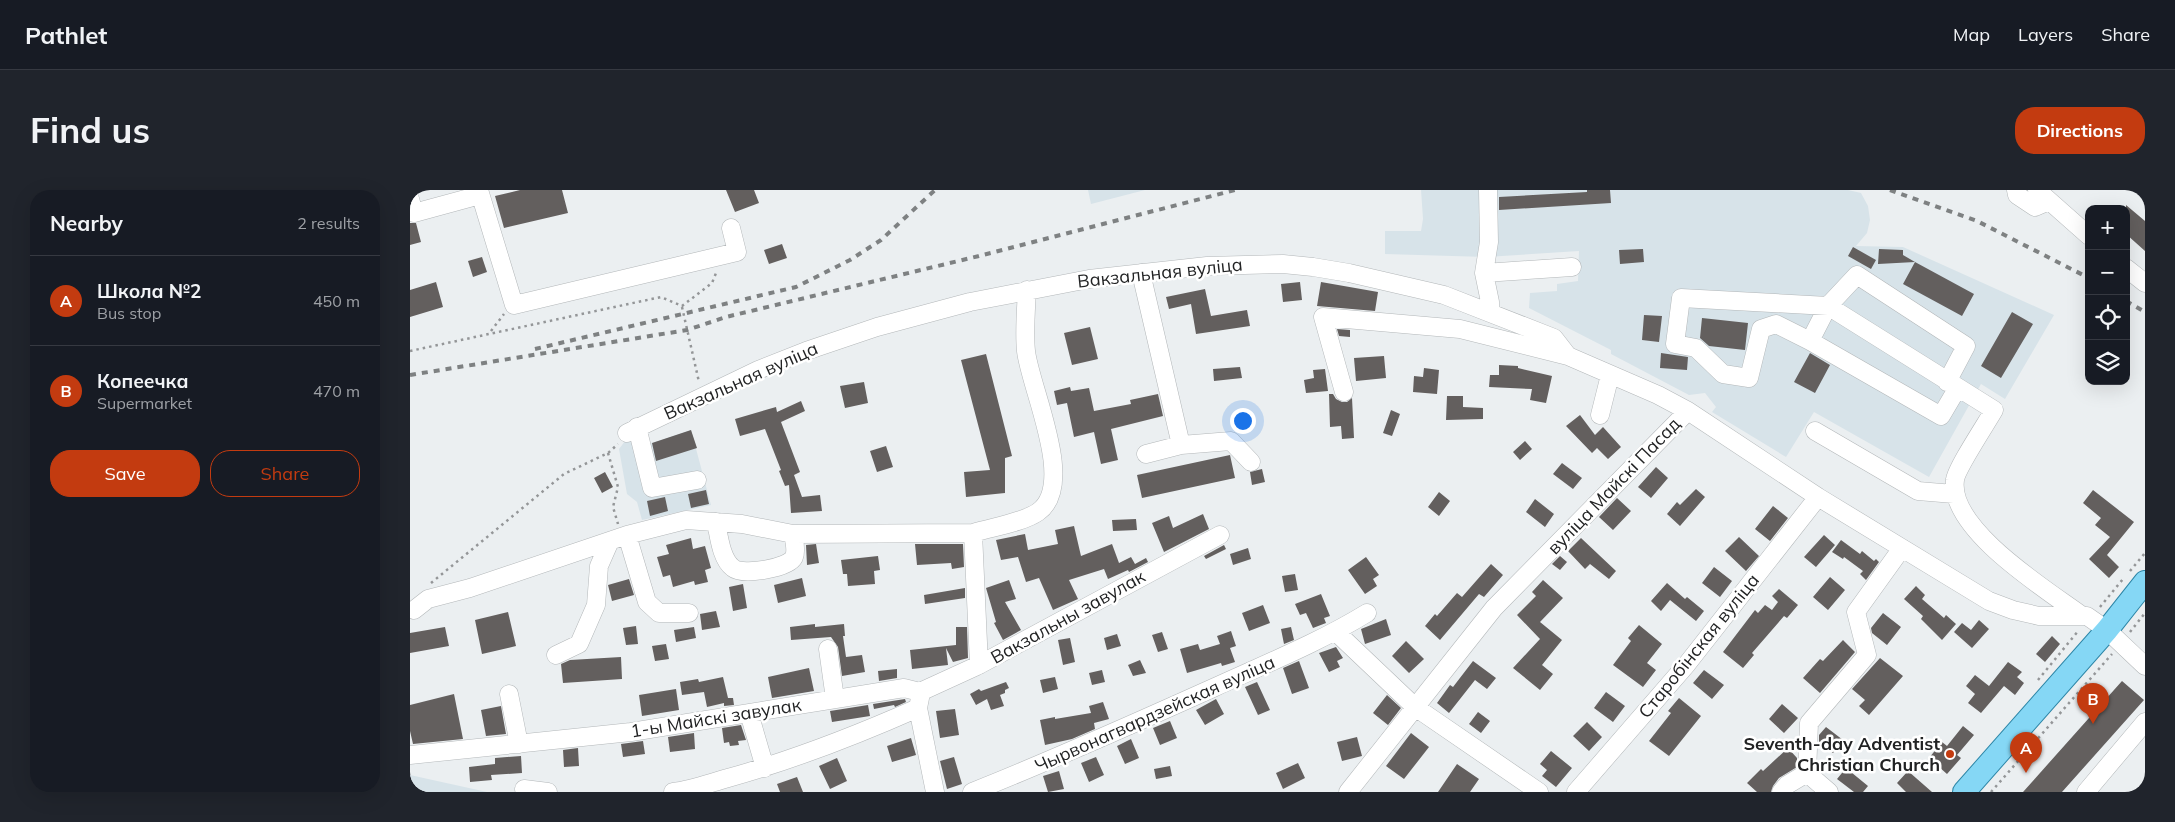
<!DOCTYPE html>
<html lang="en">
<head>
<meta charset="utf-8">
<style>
  body { margin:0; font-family:Mulish,sans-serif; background:#20242c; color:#f1f3f6 }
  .controls { position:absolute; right:15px; top:15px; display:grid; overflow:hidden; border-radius:10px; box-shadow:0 5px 20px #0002 }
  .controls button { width:45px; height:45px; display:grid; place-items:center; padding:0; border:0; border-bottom:1px solid #363941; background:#171b24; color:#f1f3f6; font:25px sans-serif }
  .you { position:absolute; left:832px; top:230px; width:18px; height:18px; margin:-12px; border:4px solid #fff; border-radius:50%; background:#1a73e8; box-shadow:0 0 0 8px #1a73e833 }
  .badge { display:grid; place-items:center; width:32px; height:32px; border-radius:50%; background:#c33b10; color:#fff; font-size:16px; font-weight:700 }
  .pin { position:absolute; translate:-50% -41px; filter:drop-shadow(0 1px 2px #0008) }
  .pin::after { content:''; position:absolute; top:26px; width:18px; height:15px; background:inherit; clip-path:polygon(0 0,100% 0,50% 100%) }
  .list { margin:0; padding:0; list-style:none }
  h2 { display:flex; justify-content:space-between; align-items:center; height:65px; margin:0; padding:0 20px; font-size:21px }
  h2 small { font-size:16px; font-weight:400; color:#9ea1a6 }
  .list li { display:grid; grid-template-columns:32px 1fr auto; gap:15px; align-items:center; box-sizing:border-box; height:90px; padding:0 20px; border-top:1px solid #363941 }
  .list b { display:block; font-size:19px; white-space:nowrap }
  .list p { margin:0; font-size:16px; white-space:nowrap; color:#9ea1a6 }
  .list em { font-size:16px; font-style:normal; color:#9ea1a6 }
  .actions { display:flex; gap:10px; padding:15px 20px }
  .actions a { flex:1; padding:11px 0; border:1px solid #c33b10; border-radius:20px; text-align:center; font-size:18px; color:#c33b10 }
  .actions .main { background:#c33b10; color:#fff }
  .icon { flex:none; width:28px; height:28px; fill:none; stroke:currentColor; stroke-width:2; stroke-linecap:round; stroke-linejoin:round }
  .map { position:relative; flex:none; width:1735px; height:602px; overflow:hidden; border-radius:20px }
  header { display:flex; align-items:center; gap:30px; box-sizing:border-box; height:70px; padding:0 25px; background:#171b24; border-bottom:1px solid #363941 }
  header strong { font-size:24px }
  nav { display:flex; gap:28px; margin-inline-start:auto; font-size:18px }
  .intro { display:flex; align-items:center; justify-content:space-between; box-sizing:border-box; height:120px; padding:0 30px }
  h1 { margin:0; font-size:35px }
  .button { padding:12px 22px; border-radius:20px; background:#c33b10; color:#fff; font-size:18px; font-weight:700 }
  main { display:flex; gap:30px; padding:0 30px }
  aside { flex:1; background:#171b24; border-radius:20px; box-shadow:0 5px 20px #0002 }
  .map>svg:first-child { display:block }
</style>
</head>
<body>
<header>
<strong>Pathlet</strong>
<nav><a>Map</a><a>Layers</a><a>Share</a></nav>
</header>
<div class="intro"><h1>Find us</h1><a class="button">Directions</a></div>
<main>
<aside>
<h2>Nearby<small>2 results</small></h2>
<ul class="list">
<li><span class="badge">A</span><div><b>Школа №2</b><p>Bus stop</p></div><em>450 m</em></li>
<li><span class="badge">B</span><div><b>Копеечка</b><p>Supermarket</p></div><em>470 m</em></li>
</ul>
<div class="actions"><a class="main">Save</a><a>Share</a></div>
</aside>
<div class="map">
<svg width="1735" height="602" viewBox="0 0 1735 602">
  <rect width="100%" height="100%" fill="#ebeff1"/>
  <path fill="#d7e3e9" d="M678 0H735L681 14Z
    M1011 0H1438L1451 3 1458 16 1460 30 1457 43 1446 56 1493 57 1644 125 1595 209 1571 194 1519 287 1404 222 1376 267 1302 222 1306 217 1295 203 1279 205 1201 164V160L1119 118 1120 103 1147 101V94L1168 91 1169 61 1076 67 975 64V41H1011L1013 29Z
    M281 240 301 315 232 330 227 312 217 304 209 259 218 247 239 254Z
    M0 585 77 602H0Z"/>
  <path fill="#635f5e" d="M110 0H152L158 23 94 38 85 6Z
    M316 0H344L349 13 325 22Z
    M1177 0H1200L1201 13 1089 20V7L1177 2Z
    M1716 15 1735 31V61L1716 44Z
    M0 33H6L11 52 0 55Z
    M372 54 377 68 359 74 354 60Z
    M1443 57 1466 70 1461 79 1438 66Z
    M1233 59 1234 72 1210 74 1209 60Z
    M1469 59 1493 60V65L1505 72 1468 74Z
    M72 67 77 82 63 87 58 71Z
    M1505 72 1564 104 1552 126 1493 94Z
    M26 92 33 117 0 127V100Z
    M890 92 892 110 873 112 871 94Z
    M911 92 968 102 965 121 907 116Z
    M795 99 801 126 837 120 840 136 786 144 781 114 759 119 756 107Z
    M1602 122 1623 134 1591 188 1571 176Z
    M1234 125 1252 126 1249 152 1232 150Z
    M1292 128 1338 133 1335 160 1299 156 1290 148Z
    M680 137 688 169 662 175 654 143Z
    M927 139 940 140V147L929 146Z
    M1251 163 1278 167 1277 180 1250 178Z
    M1400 163 1420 175 1405 203 1384 192Z
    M576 164 602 266 595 268V303L556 307 554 282 580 280 551 170Z
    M974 166 976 188 946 191 944 168Z
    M1089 175 1108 176V178L1142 186 1136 213 1120 210 1122 199 1079 197 1080 185H1089Z
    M830 177 832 188 804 191 803 179Z
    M1014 178 1029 180 1027 204 1003 202 1004 186 1013 187Z
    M915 179 918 201 896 203 894 190 904 188 903 180Z
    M454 192 458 213 435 218 430 196Z
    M660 197 661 201 679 198 684 221 721 214 720 210 748 204 753 226 701 239 708 270 691 274 684 242 664 247 657 213 647 215 644 201Z
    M919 204H923L926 209 932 212H937L942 208 944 248 932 249 931 236 920 237Z
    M1037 206H1053V217L1073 218V229L1036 230Z
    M391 211 395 221 371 232 390 282 384 285 392 307 410 305 412 321 381 323 379 295 375 296 369 281 371 280 355 239 330 246 325 229 366 217 367 222Z
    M981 220 990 224 982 246 973 243Z
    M1170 225 1185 245 1193 237 1211 257 1198 269 1187 258 1182 263 1156 236Z
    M281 240 287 258 246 271 242 253Z
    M1115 251 1122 259 1110 270 1103 262Z
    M476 256 483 277 467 282 460 261Z
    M820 265 825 288 732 308 727 285Z
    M1152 273 1172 288 1163 299 1143 284Z
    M1246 277 1258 288 1241 308 1228 297Z
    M852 279 855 292 842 295 840 282Z
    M195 282 203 297 192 303 184 288Z
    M1286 299 1295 307 1270 336 1257 324 1267 312 1270 315Z
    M296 300 299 314 281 318 278 304Z
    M1683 300 1724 332 1697 365 1709 377 1699 388 1679 369 1700 347 1685 335 1691 328 1673 313Z
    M1029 302 1040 311 1029 326 1018 317Z
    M255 307 258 321 240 326 237 311Z
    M1207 308 1221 321 1203 340 1189 327Z
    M1125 309 1144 324 1135 337 1116 322Z
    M1363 316 1378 328 1360 351 1345 339Z
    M793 324 799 339 754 362 742 333 759 326 763 338Z
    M726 329 727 340 703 341 702 330Z
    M664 336 671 366 702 354 709 373 721 367 725 374 736 368 738 372 719 382 718 380 698 389 694 379 659 390 668 409 643 420 629 388 616 392 608 367 591 370 586 350 615 344 618 360 648 354 645 340Z
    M1414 345 1425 355 1406 377 1394 367Z
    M1329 347 1349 366 1336 381 1315 361Z
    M281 348 283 359 295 356 301 378 295 380 298 392 285 395 284 391 263 397 260 385 253 387 247 367 259 364 256 355Z
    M1171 348 1206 381 1199 389 1180 374 1175 379 1158 361Z
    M1431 350 1450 364 1452 361 1464 371 1466 369 1469 372 1456 390 1450 384 1453 381 1434 367 1433 369 1422 362Z
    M406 354 409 373 397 375 396 355Z
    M505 354H553L554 377 542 379 541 373 507 375Z
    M814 355 816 359 796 369 794 366Z
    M838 358 841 369 823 375 820 364Z
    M468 366 470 380 464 381 465 394 438 396 437 384H433L431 370Z
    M1150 366 1157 372 1150 380 1142 374Z
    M956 367 969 385 963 389 967 396 955 404 938 380Z
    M1081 374 1093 385 1074 407 1069 404 1030 450 1015 436 1025 424 1027 426 1047 403 1052 407Z
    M1304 377 1322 391 1310 407 1292 393Z
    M885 384 888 400 875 402 872 386Z
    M1420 387 1435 400 1418 420 1403 407Z
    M392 388 396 406 368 413 364 395Z
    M219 389 224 405 202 411 198 395Z
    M599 390 606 409 595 412 611 440 593 450 584 433 586 432 576 398Z
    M1133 390 1153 408 1130 432 1152 450 1132 475 1143 484 1130 500 1103 478 1130 449 1107 425 1126 406 1122 402Z
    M1257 393 1275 409 1277 407 1294 421 1286 431 1260 410 1251 421 1241 411Z
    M333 394 337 418 323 421 319 397Z
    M1506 396 1515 405 1512 409 1534 428 1536 425 1546 434 1532 450 1511 429 1513 426 1494 409Z
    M555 398V408L515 414 514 405Z
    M1369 399 1388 415 1377 428 1374 426 1342 463 1344 465 1333 478 1313 462 1345 420 1348 423 1355 415 1362 420 1368 412 1362 406Z
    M911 404 920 426 914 428 916 433 903 438 896 423 890 425 885 414Z
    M853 415 860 433 839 441 832 423Z
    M306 421 310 437 292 440 290 424Z
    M98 422 106 456 72 464 65 430Z
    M1473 423 1491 437 1477 455 1462 443 1461 438Z
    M976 429 981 445 955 454 951 439Z
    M1569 430 1579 439 1562 458 1544 442 1552 433 1561 440Z
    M405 434V437L434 434 435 446H433L436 467 452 465 455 482 432 486 428 457 421 447 381 450 380 437Z
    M1229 435 1252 454 1237 473 1246 480 1233 497 1203 475 1221 451 1218 448Z
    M226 436 228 454 216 455 213 438Z
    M35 437 39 456 0 463V443Z
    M284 437 286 448 266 452 264 440Z
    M546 437H557L558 468 543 472 536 458 538 475 502 479 500 460 546 455Z
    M881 437 884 450 874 454 871 439Z
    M821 441 826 456 820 458 825 472 812 476 811 473 777 483 770 459 788 454 790 460 810 454 807 446Z
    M752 442 758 459 748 462 742 445Z
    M707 444 711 456 697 460 694 448Z
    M1642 446 1650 454 1635 472 1626 464Z
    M660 448 665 472 653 475 648 450Z
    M1433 450 1445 462 1410 503 1393 488 1410 469 1413 471Z
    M996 451 1014 469 999 483 982 466Z
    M256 454 259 469 245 471 242 456Z
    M926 457 933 468 927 471 930 477 919 482 909 463Z
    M211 467 212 489 153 493 151 474 160 470Z
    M1470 468 1493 486 1459 525 1449 516 1455 510 1442 499Z
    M730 470 736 483 723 486 718 475Z
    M889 471 899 498 882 504 873 478Z
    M1063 471 1086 488 1077 499 1065 490 1039 523 1027 513 1040 495 1043 497Z
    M1598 472 1612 482 1607 487 1614 493 1605 505 1594 496 1571 523 1558 513 1565 504 1556 496 1565 485 1579 496Z
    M399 478 404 501 362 508 358 487Z
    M487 479V488L469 491 468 481Z
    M692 480 695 492 682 495 679 483Z
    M1294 480 1314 495 1302 509 1283 493Z
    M313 487 318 508H323L324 515 314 516V513L297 517 294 502 272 505 270 492 288 489 289 492Z
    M645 487 648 499 633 503 630 490Z
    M1712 491 1734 510 1652 602H1613Z
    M596 492 599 498 595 500V503L590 505 594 516 581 520 577 509 566 515 560 504 569 499 571 501Z
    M847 492 860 520 848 525 835 497Z
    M266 499 269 520 232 526 229 505Z
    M1196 502 1215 516 1203 532 1184 518Z
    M44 504 53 549 3 554 0 541V515Z
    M977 505 991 518 978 535 963 523Z
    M1269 508 1291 526 1259 566 1239 551 1261 523 1258 521Z
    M495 509 496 512 485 517 484 515 464 519 463 514Z
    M806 509 814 524 795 535 786 520Z
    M693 512 699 529 684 533 685 539 662 549 635 555 630 530 645 527V529L681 523 679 516Z
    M1372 514 1388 528 1374 543 1359 529Z
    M458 515 460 526 422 532 420 521Z
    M91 516 96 544 76 546 71 520Z
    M545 519 549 545 530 548 526 521Z
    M1068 522 1080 531 1071 543 1059 534Z
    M760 531 767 548 750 555 743 538Z
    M1177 532 1192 547 1179 561 1163 546Z
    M331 535 336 550 328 551 329 555 320 556 319 552 314 553 312 538Z
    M1553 536 1564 545 1547 565 1551 568 1537 584 1519 568 1532 552 1537 556Z
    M1416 537 1433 550 1423 563 1409 553V545Z
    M284 543 285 559 260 562 258 547Z
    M1001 543 1019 557 994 589 976 576Z
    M947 547 952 566 932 571 927 552Z
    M501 548 506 565 482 572 477 556Z
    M721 549 729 568 715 574 707 556Z
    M233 551 235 564 213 567 211 554Z
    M168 558 169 576 154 577 153 560Z
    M1378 558 1387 568V577L1369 588 1363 596 1361 602H1347L1337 593 1351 579 1353 581Z
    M1141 561 1162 578 1146 597 1132 586 1137 580 1130 574Z
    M111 566 112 583 81 585 82 590 60 592 59 577 85 574V568Z
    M544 567 552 594 537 599 530 571Z
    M686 567 694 585 679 592 671 573Z
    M427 568 437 591 420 599 409 576Z
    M888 573 895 588 873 599 866 583Z
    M1047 574 1069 589 1060 602H1028Z
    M760 576 762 586 746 589 744 579Z
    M1436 578 1458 596 1453 602H1444L1427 589Z
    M649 581 654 599 638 602 633 586Z
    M1498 581 1522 602H1496L1487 593Z
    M387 587 393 602H370L367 594Z"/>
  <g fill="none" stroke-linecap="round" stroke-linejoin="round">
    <g stroke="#b3b7b9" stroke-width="19">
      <path id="minor" d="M69 0 104 115 327 62 321 38
        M1078 0 1079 52 1074 83 1080 112V122
        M1606 0 1607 5 1625 17 1639 11
        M1627 0 1679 46
        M0 9 4 23 70 5
        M1716 78 1735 93
        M731 83 771 255
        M1074 83 1162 77
        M1400 151 1366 134 1351 139 1339 188 1313 184 1286 158 1265 154 1271 108 1418 116 1447 85 1556 156 1537 192
        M1547 199 1531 226 1400 151 1418 116 1584 220C1576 234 1546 279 1545 290 1538 339 1637 400 1671 425
        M934 202 913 127 1050 139 1158 166
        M1190 225 1200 185
        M227 237 242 298 287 290
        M1405 241 1508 301 1544 304
        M217 243 348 180 396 161 467 137 560 112 679 89 797 76 873 74 903 77 939 83 1034 105 1144 148 1158 166 1248 205 1278 221 1408 307 1579 411 1603 420 1629 426H1677L1697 440 1735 476
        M736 264 771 255 821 251 841 272
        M306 332C309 346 311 369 323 378 333 386 379 378 384 367 387 360 384 350 383 344
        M563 343C582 337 612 333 628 322 667 295 620 198 616 161 614 142 616 120 617 100
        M217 345 237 412 249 423H279
        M4 420 18 409 60 398 217 345 276 330 332 334 383 344 563 343 569 475
        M926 442 1005 517 1129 602
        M418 459 425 509
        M146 465 169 454 186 415 189 376 200 351
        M510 502 569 475 810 345
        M99 504 109 554
        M510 508 508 518 525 602
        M339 523 355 578
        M0 565 221 542 494 498 510 502
        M114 599 138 602
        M263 602C282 600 300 593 318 588 383 570 447 545 508 518
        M562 602C643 570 723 534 803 498 855 474 908 453 957 423
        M938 602 1084 418 1278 221
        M1166 602 1277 474 1408 307
        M1371 602 1377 595 1397 583
        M1419 602 1397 583 1399 533 1457 465 1446 422 1492 358
        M1676 602 1735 532"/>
    </g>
    <g stroke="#2d86a7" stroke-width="24">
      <path id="major" d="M1554 602 1697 440 1735 392"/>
    </g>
    <path stroke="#949698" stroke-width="2.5" stroke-dasharray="2.5 4" stroke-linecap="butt" d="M272 117 289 192
      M81 141 94 124
      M0 161 251 107 272 116 302 93 306 83
      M198 263 208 297 203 317 208 334
      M1720 381 1735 363
      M21 393 154 284 198 263 208 254
      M1690 417 1713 389
      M1720 442 1735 423
      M1628 490 1669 440
      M1581 602 1702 464"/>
    <use href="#minor" stroke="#fff" stroke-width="18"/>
    <use href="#major" stroke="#85d7f5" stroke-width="22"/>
    <path stroke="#7e8182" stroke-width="4" stroke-dasharray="6 6" stroke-linecap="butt" d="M1480 0 1567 31 1679 88
      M1716 111 1735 122
      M125 159 386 97 440 70 471 50 525 0
      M0 185 277 140 316 127 569 66 825 0"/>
  </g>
  <circle fill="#c33b10" stroke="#fff" stroke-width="2" cx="1540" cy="564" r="5"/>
  <g text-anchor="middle" stroke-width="5" stroke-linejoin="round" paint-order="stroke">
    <g font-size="18" fill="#222324" stroke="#fff">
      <text transform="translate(750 83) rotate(-6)" y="6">Вакзальная вуліца</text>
      <text transform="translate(331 191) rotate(-24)" y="6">Вакзальная вуліца</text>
      <text transform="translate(1204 296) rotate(-46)" y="6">вуліца Майскі Пасад</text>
      <text transform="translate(658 427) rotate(-29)" y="6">Вакзальны завулак</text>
      <text transform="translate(1289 456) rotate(-51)" y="6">Старобінская вуліца</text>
      <text transform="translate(745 524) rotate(-24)" y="6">Чырвонагвардзейская вуліца</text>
      <text transform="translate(306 528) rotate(-9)" y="6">1-ы Майскі завулак</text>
    </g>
    <g font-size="18" font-weight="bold" fill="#222324" stroke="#fff" text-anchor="end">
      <text x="1530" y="560">Seventh-day Adventist<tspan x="1530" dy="21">Christian Church</tspan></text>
    </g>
  </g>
</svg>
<div class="controls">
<button>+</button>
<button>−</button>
<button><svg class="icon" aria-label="locate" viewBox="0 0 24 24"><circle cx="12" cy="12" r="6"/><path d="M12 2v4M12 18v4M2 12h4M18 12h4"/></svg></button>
<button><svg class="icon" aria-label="layers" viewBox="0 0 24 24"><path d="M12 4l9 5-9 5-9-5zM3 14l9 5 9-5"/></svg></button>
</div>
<div class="you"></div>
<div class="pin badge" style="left:1616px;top:583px">A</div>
<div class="pin badge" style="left:1683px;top:534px">B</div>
</div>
</main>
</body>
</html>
